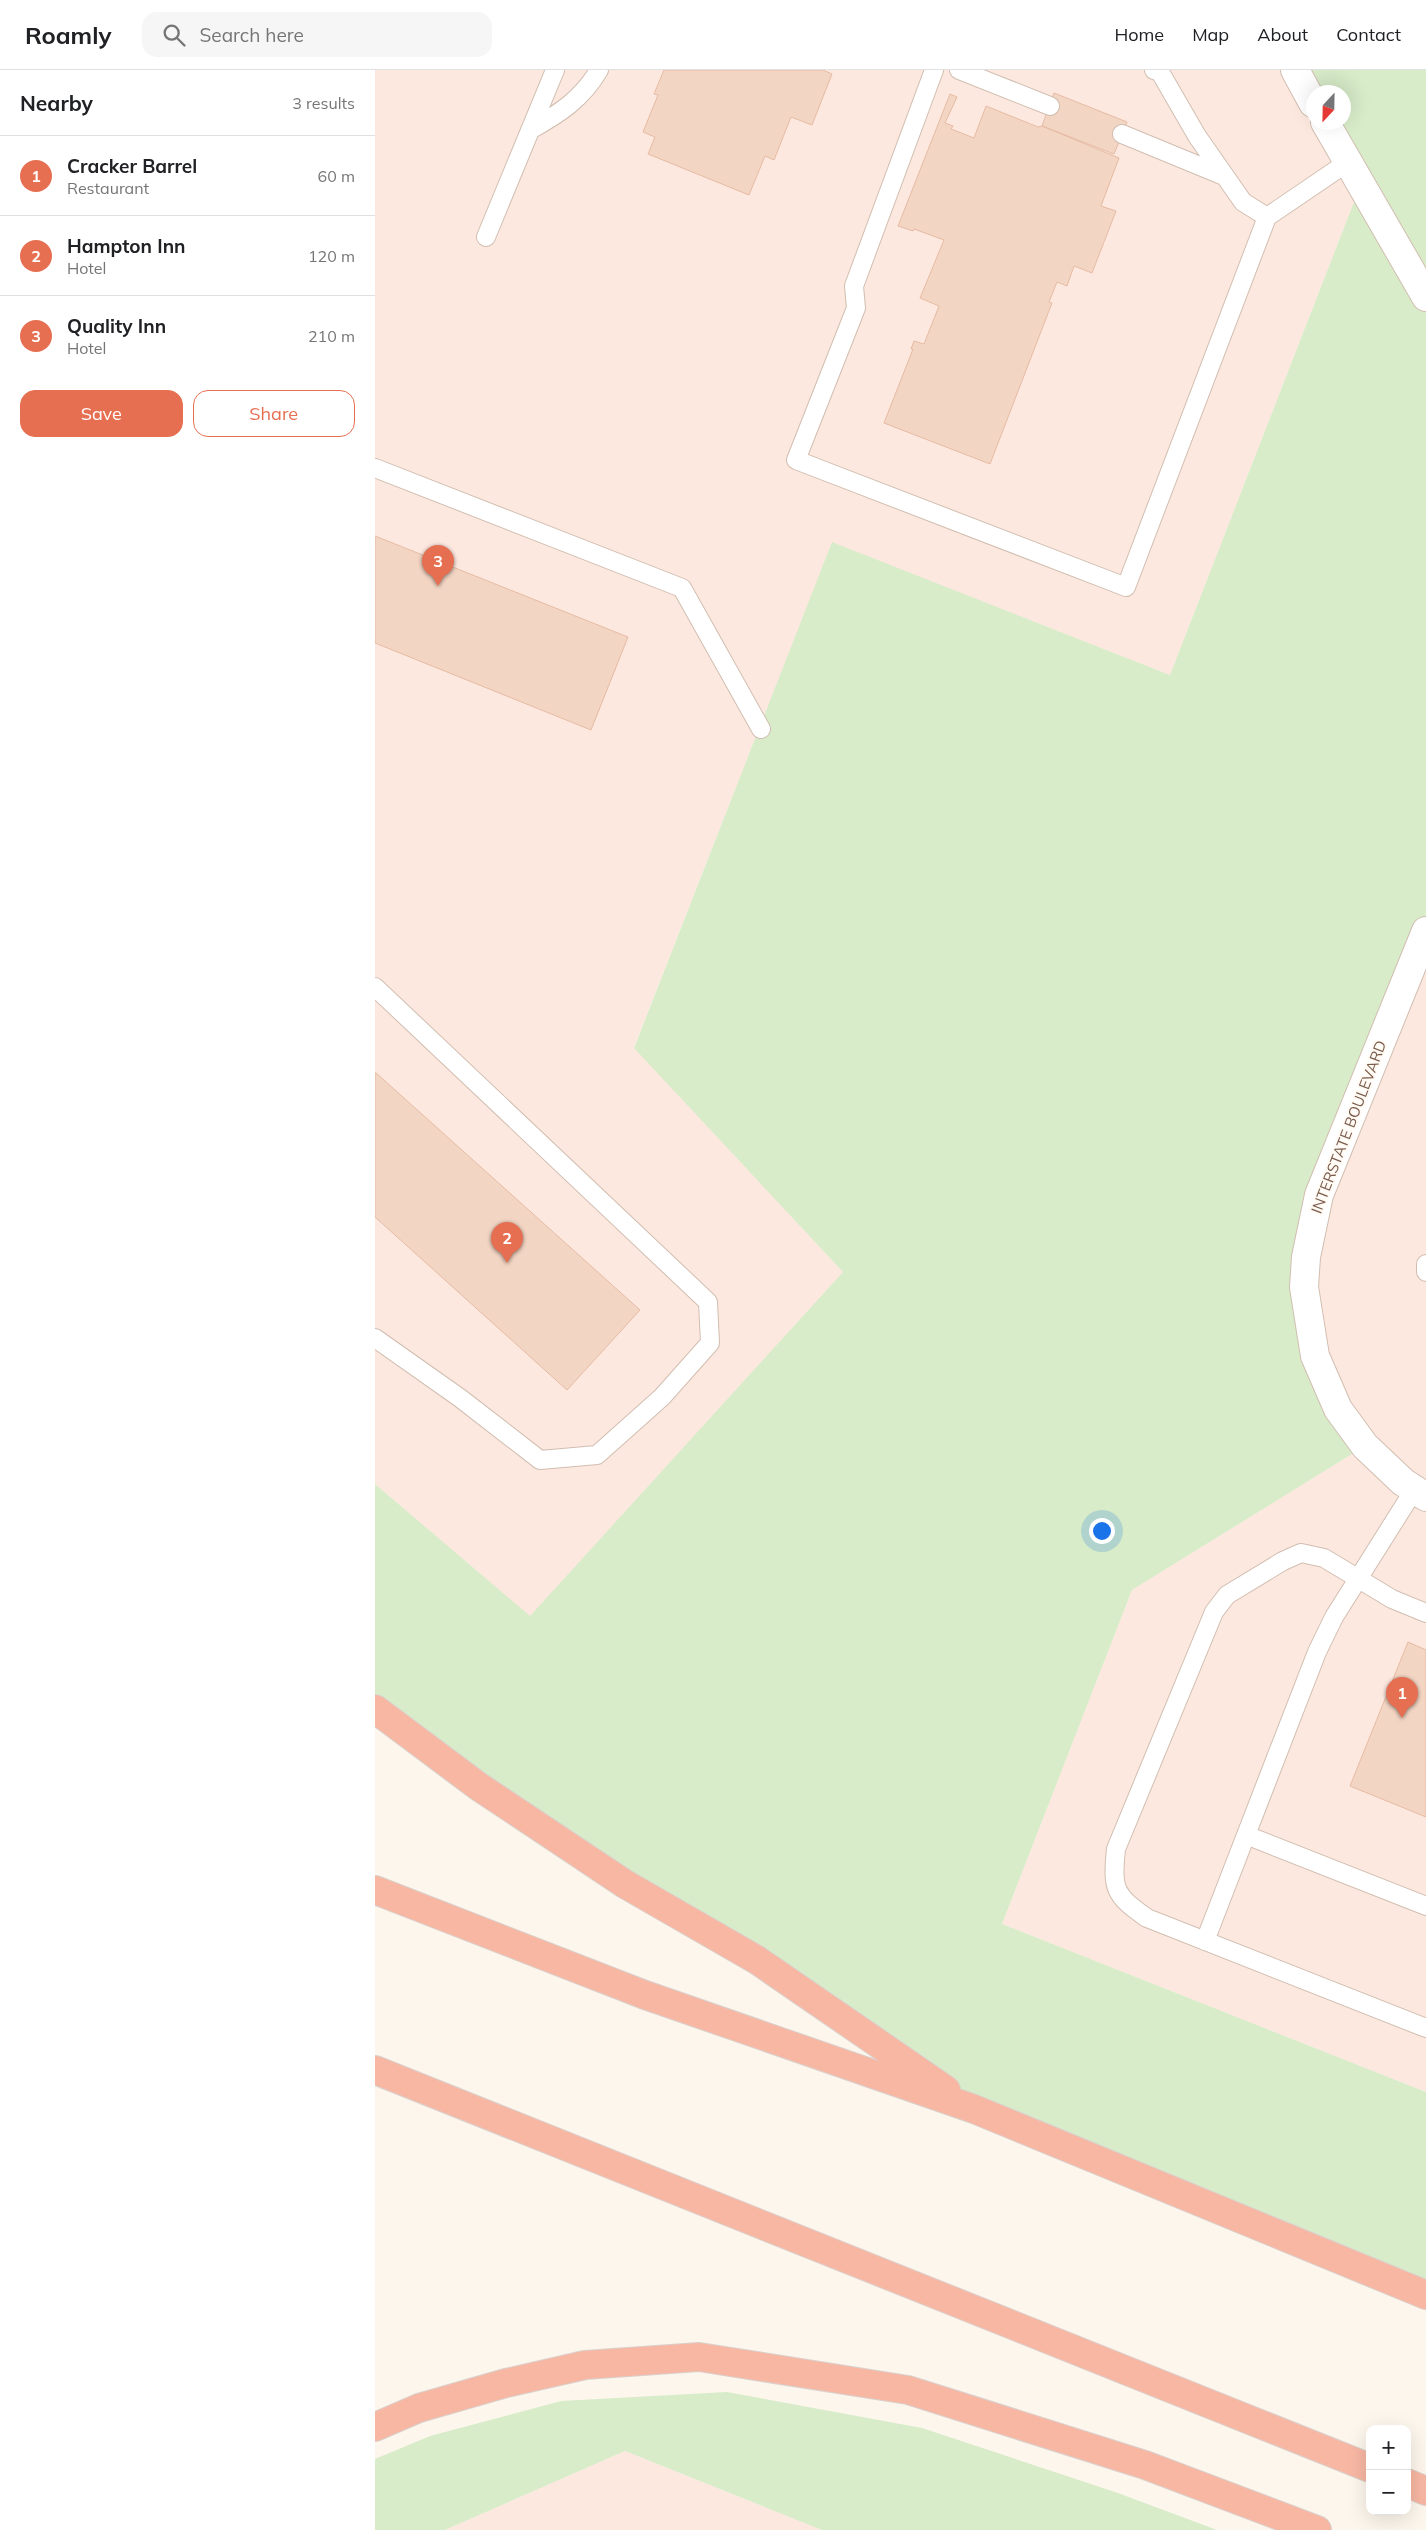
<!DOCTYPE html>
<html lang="en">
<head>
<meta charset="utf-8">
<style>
  body { margin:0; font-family:Mulish,sans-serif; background:#f6f6f6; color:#202124 }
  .controls { position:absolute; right:15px; bottom:15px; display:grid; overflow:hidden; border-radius:10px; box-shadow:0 5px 20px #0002 }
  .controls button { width:45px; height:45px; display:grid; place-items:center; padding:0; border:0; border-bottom:1px solid #e0e0e0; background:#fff; color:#202124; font:25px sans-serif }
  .compass { position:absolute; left:931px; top:15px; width:45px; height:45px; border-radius:50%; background:#fff; box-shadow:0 5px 20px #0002; rotate:202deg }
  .you { position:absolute; left:726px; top:1460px; width:18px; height:18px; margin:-12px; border:4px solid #fff; border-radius:50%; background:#1a73e8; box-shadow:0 0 0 8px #1a73e833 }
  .badge { display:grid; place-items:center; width:32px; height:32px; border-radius:50%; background:#e76f51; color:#fff; font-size:16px; font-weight:700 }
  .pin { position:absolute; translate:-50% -41px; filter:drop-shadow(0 1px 2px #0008) }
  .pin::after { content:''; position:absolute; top:26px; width:18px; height:15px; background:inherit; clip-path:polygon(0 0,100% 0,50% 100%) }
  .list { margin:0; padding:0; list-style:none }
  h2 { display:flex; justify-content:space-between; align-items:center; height:65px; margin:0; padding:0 20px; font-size:21px }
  h2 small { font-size:16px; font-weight:400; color:#757577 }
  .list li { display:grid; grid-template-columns:32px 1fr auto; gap:15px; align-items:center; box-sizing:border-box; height:80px; padding:0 20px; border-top:1px solid #e0e0e0 }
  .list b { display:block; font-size:19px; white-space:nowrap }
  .list p { margin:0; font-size:16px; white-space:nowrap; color:#757577 }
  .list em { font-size:16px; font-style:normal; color:#757577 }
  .actions { display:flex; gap:10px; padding:15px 20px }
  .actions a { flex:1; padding:11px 0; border:1px solid #e76f51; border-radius:15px; text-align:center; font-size:18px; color:#e76f51 }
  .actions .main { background:#e76f51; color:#fff }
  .icon { flex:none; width:28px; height:28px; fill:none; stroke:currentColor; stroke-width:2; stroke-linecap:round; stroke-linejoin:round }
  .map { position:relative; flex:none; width:1051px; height:2460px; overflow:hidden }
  header { display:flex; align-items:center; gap:30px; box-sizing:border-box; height:70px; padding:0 25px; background:#fff; border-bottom:1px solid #e0e0e0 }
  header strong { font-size:24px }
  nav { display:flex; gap:28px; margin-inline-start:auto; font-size:18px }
  .search { width:350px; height:45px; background:#f6f6f6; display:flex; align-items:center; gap:12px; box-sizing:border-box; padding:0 18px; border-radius:15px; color:#757577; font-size:19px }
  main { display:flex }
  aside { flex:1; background:#fff }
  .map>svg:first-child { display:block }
</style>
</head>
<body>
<header>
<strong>Roamly</strong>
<div class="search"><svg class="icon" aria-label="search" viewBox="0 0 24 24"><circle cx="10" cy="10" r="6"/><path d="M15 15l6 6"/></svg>Search here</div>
<nav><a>Home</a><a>Map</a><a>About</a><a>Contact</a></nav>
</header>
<main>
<aside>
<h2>Nearby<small>3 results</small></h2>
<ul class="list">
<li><span class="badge">1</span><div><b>Cracker Barrel</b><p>Restaurant</p></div><em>60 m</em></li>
<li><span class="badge">2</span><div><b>Hampton Inn</b><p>Hotel</p></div><em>120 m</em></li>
<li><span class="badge">3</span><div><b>Quality Inn</b><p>Hotel</p></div><em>210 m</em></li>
</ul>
<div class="actions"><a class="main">Save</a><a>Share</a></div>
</aside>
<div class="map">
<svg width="1051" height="2460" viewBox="0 0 1051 2460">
  <rect width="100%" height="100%" fill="#fdf6ec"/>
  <path fill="#fde8e0" d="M0 0H920L986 114 795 605 457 473 259 977 468 1202 155 1547 0 1414Z
    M1051 861V2022L627 1854 757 1520 990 1376 963 1339 931 1187Z
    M250 2381 447 2460H70Z"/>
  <path fill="#d8ecc9" d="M920 0H1051V861L944 1125 940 1286 990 1376 757 1520 627 1854 1051 2022V2226L599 2039 0 1639V1414L155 1546 468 1202 259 978 457 472 795 605 986 114 950 53 968 52V22H938Z
    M352 2322 547 2358 743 2423 842 2460H447L250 2381 70 2460H0V2389L55 2366 186 2331Z"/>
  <path fill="#f3d5c3" stroke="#e6bba3" d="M289 0H448L457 4 437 55 416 47 399 90 390 86 374 125 273 84 280 67 268 62 283 25 279 24Z
    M679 23 752 52 739 84 667 56Z
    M575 24 582 27 570 53 578 56 576 59 599 68 611 36 663 57 667 56 744 88 726 136 741 141 717 203 699 196 692 216 682 212 674 232 677 233 615 394 509 353 538 279H536L539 271 549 274 564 236 545 228 569 170 539 159 538 161 523 156Z
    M0 466 253 567 216 660 0 573Z
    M0 1002 265 1240 192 1320 0 1147Z
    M1033 1572 1051 1580V1747L975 1716Z"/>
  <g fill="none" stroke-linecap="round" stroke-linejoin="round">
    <g stroke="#d1beb0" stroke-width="20">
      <path id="lane" d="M559 0 479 216 481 238 421 390 751 517 892 147 973 92
        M584 0 675 36
        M779 0 785 2 822 66 868 132 892 147
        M155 60C184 44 207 29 224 0
        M747 64 849 106
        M111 167 180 0
        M0 398 307 518 386 659
        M0 917 333 1232 335 1273 287 1327 222 1385 165 1390 85 1328 0 1268
        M1051 1194V1202
        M1039 1420 959 1547 942 1582 871 1765 1051 1836
        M1051 1543 1017 1529 949 1488 926 1483 908 1491 852 1525 839 1542 741 1779C737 1819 739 1825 772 1848L1051 1958
        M830 1871 871 1765"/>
    </g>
    <g stroke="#d1beb0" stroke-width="30">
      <path id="street" d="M920 0 938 33
        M950 52 1051 227
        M1051 861 944 1125 931 1187 929 1217 940 1286 963 1339 990 1376 1028 1412 1051 1427"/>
    </g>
    <g stroke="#dad1cd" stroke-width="30">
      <path id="highway" d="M0 1639 103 1716 250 1814 382 1890 571 2020
        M0 1820 270 1925 599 2039 1051 2225
        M0 2000 995 2398
        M0 2357 44 2338 131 2313 210 2295 324 2287 533 2320 770 2395 942 2460
        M1032 2413 1051 2421"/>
    </g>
    <use href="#lane" stroke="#fff" stroke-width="18"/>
    <use href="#street" stroke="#fff" stroke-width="28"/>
    <use href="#highway" stroke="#f7b7a3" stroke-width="28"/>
  </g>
  <g text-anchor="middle" stroke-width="4" stroke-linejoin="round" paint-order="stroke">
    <g font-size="15" fill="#7a5c4d" stroke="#fffaf3">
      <text transform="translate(974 1057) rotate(-69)" y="5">INTERSTATE BOULEVARD</text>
    </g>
  </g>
</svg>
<div class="controls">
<button>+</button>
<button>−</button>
</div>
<svg class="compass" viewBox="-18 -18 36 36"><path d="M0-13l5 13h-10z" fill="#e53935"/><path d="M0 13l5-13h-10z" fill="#757577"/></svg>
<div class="you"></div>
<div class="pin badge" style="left:1027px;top:1648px">1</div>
<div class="pin badge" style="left:132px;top:1193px">2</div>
<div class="pin badge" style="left:63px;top:516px">3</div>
</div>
</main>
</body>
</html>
